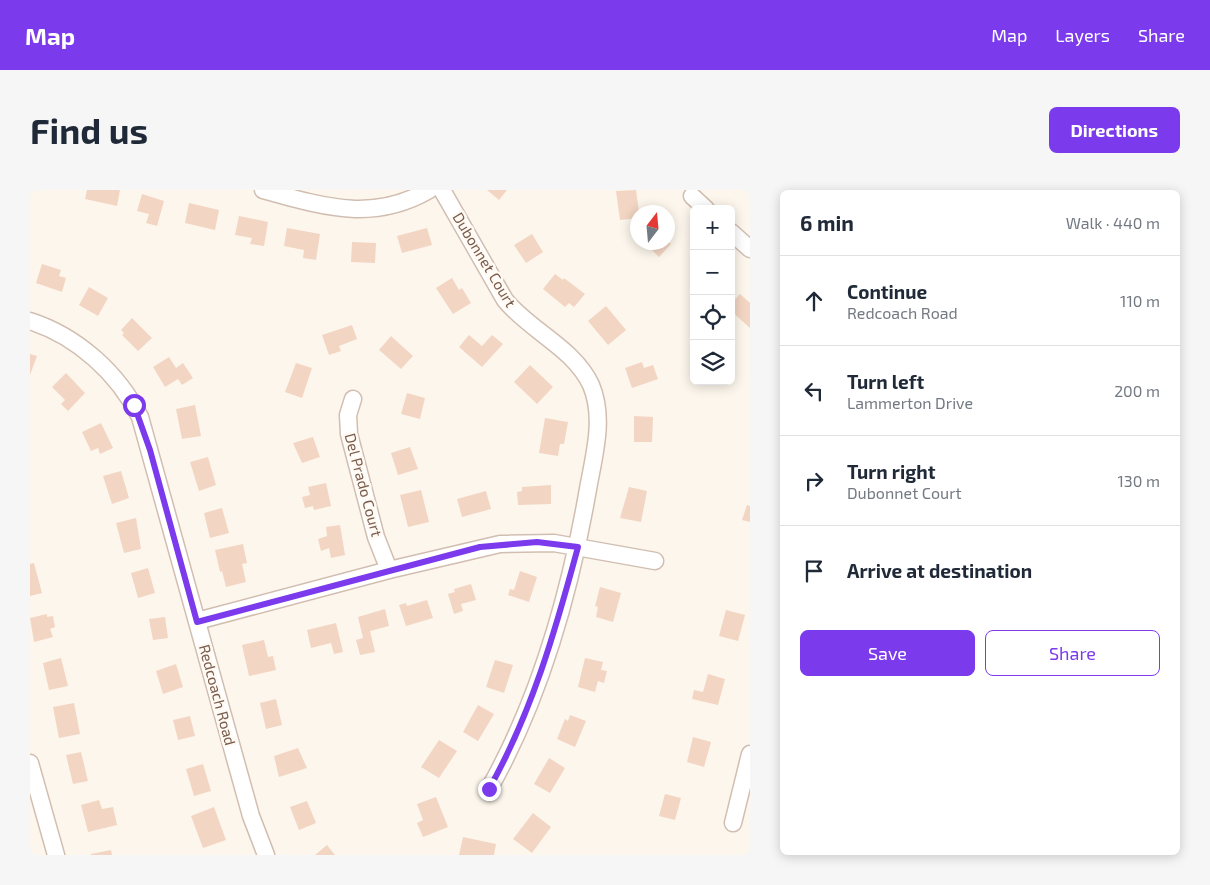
<!DOCTYPE html>
<html lang="en">
<head>
<meta charset="utf-8">
<style>
  body { margin:0; font-family:"Exo 2",sans-serif; background:#f6f6f7; color:#1f2937 }
  .controls { position:absolute; right:15px; top:15px; display:grid; overflow:hidden; border-radius:8px; box-shadow:0 2px 12px #0003 }
  .controls button { width:45px; height:45px; display:grid; place-items:center; padding:0; border:0; border-bottom:1px solid #e0e1e3; background:#fff; color:#1f2937; font:25px sans-serif }
  .compass { position:absolute; left:600px; top:15px; width:45px; height:45px; border-radius:50%; background:#fff; box-shadow:0 2px 12px #0003; rotate:16deg }
  .stop { position:absolute; width:15px; height:15px; margin:-11px; border:4px solid #7c3aed; border-radius:50%; background:#fff }
  .stop.end { background:#7c3aed; border-color:#fff; box-shadow:0 1px 5px #0008 }
  .list { margin:0; padding:0; list-style:none }
  h2 { display:flex; justify-content:space-between; align-items:center; height:65px; margin:0; padding:0 20px; font-size:21px }
  h2 small { font-size:16px; font-weight:400; color:#747a83 }
  .list li { display:grid; grid-template-columns:32px 1fr auto; gap:15px; align-items:center; box-sizing:border-box; height:90px; padding:0 20px; border-top:1px solid #e0e1e3 }
  .list b { display:block; font-size:19px; white-space:nowrap }
  .list p { margin:0; font-size:16px; white-space:nowrap; color:#747a83 }
  .list em { font-size:16px; font-style:normal; color:#747a83 }
  .actions { display:flex; gap:10px; padding:15px 20px }
  .actions a { flex:1; padding:11px 0; border:1px solid #7c3aed; border-radius:8px; text-align:center; font-size:18px; color:#7c3aed }
  .actions .main { background:#7c3aed; color:#fff }
  .icon { flex:none; width:28px; height:28px; fill:none; stroke:currentColor; stroke-width:2; stroke-linecap:round; stroke-linejoin:round }
  .map { position:relative; flex:none; width:720px; height:665px; overflow:hidden; border-radius:8px }
  header { display:flex; align-items:center; gap:30px; box-sizing:border-box; height:70px; padding:0 25px; background:#7c3aed; color:#fff }
  header strong { font-size:24px }
  nav { display:flex; gap:28px; margin-inline-start:auto; font-size:18px }
  .intro { display:flex; align-items:center; justify-content:space-between; box-sizing:border-box; height:120px; padding:0 30px }
  h1 { margin:0; font-size:35px }
  .button { padding:12px 22px; border-radius:8px; background:#7c3aed; color:#fff; font-size:18px; font-weight:700 }
  main { display:flex; gap:30px; padding:0 30px }
  aside { flex:1; background:#fff; border-radius:8px; box-shadow:0 2px 12px #0003 }
  .map>svg:first-child { display:block }
</style>
</head>
<body>
<header>
<strong>Map</strong>
<nav><a>Map</a><a>Layers</a><a>Share</a></nav>
</header>
<div class="intro"><h1>Find us</h1><a class="button">Directions</a></div>
<main>
<div class="map">
<svg width="720" height="665" viewBox="0 0 720 665">
  <rect width="100%" height="100%" fill="#fdf6ec"/>
  <path fill="#f3d5c3" d="M57 0H90L87 16 55 9Z
    M457 0H477L469 10Z
    M606 0 609 22 608 28 590 30 586 1Z
    M112 4 134 11 127 36 116 33 119 24 107 21Z
    M159 13 189 20 185 40 155 33Z
    M209 26 238 32 234 56 220 54 222 48 205 45Z
    M257 38 290 44 286 70 273 68 274 60 254 56Z
    M397 38 402 55 372 63 367 46Z
    M502 44 513 62 496 73 484 55Z
    M638 51 641 54 629 67 614 52H638Z
    M322 52 346 53 345 73 321 72Z
    M12 74 31 80 29 86 36 88 32 102 6 93Z
    M525 84 533 90 534 88 555 104 544 117 539 113 535 117 513 99Z
    M422 88 429 100 432 98 441 113 423 124 406 98Z
    M59 97 78 108 68 126 49 115Z
    M710 104 720 113V138L701 121V114Z
    M576 116 596 140 578 155 558 131Z
    M102 128 122 148 108 161 92 145 94 143 91 140Z
    M322 135 327 149 309 156 311 161 299 165 292 145Z
    M439 145 452 156 462 145 473 154 452 177 429 157Z
    M361 146 383 166 371 179 349 160Z
    M0 164 7 166 0 185Z
    M139 167 146 178 153 173 163 188 152 195 148 189 135 197 123 177Z
    M612 172 614 178 623 175 628 189 602 198 595 178Z
    M266 173 282 178 272 208 255 202Z
    M500 175 523 197 507 214 484 192Z
    M36 183 55 203 38 221 31 214 35 210 22 197Z
    M377 203 395 208 390 229 371 224Z
    M165 215 171 246 152 249 146 219Z
    M604 226 623 227 622 252H604Z
    M515 228 538 232 534 254H530L528 266 509 263Z
    M71 233 83 258 70 264 68 258 61 261 52 242Z
    M283 247 290 267 272 273 263 253Z
    M380 257 388 279 368 285 361 263Z
    M178 267 186 295 169 301 160 272Z
    M91 281 99 308 82 314 73 286Z
    M296 293 301 316 284 320 283 316 275 318 272 307 280 305 278 297Z
    M521 295V314L488 315 487 302 492 301V297Z
    M599 297 617 301 611 332 590 328Z
    M391 300 399 332 378 337 370 305Z
    M456 301 461 319 432 327 427 309Z
    M717 315 720 316V332L712 330Z
    M192 318 199 343 180 348 174 323Z
    M106 328 111 359 94 363 86 333Z
    M310 335 315 365 301 368 299 358 291 361 288 349 297 346 296 337Z
    M213 354 217 373 212 374 216 392 196 397 192 381 190 382 185 360Z
    M4 373 12 403 0 406V374Z
    M118 378 125 403 108 408 101 383Z
    M490 381 507 387 499 412 478 405 480 399 484 400Z
    M441 394 446 410 431 414 433 421 424 424 418 404 425 402 424 399Z
    M570 397 591 403 583 432 566 427 568 417 565 416Z
    M397 410 403 428 376 436 369 415 376 413 377 416Z
    M355 419 359 436 340 441 345 462 330 465 326 450 333 448 328 427Z
    M696 420 715 425 708 451 689 446Z
    M17 424V427L23 426 25 437 20 439 23 447 4 452 0 428Z
    M135 427 138 448 123 450 119 429Z
    M306 433 313 462 304 464 301 453 281 458 277 440Z
    M234 450 238 467 243 466 246 480 219 486 212 455Z
    M31 468 38 496 19 500 13 473Z
    M555 468 573 472 571 480 577 481 574 493 568 491 565 502 548 497Z
    M465 470 483 475 474 503 456 497Z
    M146 474 153 497 133 504 126 481Z
    M678 484 695 489 688 515 662 509 664 500 673 502Z
    M246 509 252 535 236 539 230 513Z
    M44 513 50 544 29 548 23 517Z
    M448 515 464 524 448 551 433 542Z
    M540 525 556 531 545 557 527 549 535 529 538 531Z
    M160 526 165 546 148 550 143 530Z
    M663 547 681 552 674 577 657 572Z
    M409 550 427 561 409 588 391 577Z
    M268 558 277 578 249 587 244 566Z
    M51 562 58 591 43 594 36 565Z
    M519 568 535 578 520 603 504 594Z
    M173 574 181 601 164 606 156 579Z
    M635 604 651 608 645 630 629 626Z
    M406 607 418 637 393 647 387 633 393 630 387 614Z
    M69 610 72 619 83 617 87 635 58 642 51 615Z
    M277 611 286 633 269 640 260 617Z
    M184 617 196 650 173 658 161 626Z
    M503 623 521 637 502 663 483 649Z
    M433 647 466 654 464 665H429Z
    M297 655 305 665H285Z
    M81 660 82 665H61V664Z"/>
  <g fill="none" stroke-linecap="round" stroke-linejoin="round">
    <g stroke="#d1beb0" stroke-width="19">
      <path id="minor" d="M233 0C292 16 342 33 399 0
        M412 0 475 110C500 141 544 158 561 195 575 228 564 265 558 299 540 403 511 507 459 599
        M662 6 676 19
        M701 42 720 59
        M0 131C47 146 88 183 110 227L221 626 236 665
        M323 209 318 225 319 244 346 347 359 380
        M167 431 359 380 470 354 524 353 625 371
        M0 573 26 665
        M703 633 720 564"/>
    </g>
    <use href="#minor" stroke="#fff" stroke-width="16"/>
  </g>
  <g fill="none" stroke-linecap="round" stroke-linejoin="round">
    <path stroke="#7c3aed" stroke-width="6" d="M104 215 120 260 167 432 450 357 507 352 548 357C525 442 502 522 459 599"/>
  </g>
  <g text-anchor="middle" stroke-width="5" stroke-linejoin="round" paint-order="stroke">
    <g font-size="15" fill="#7a5c4d" stroke="#fffaf3">
      <text transform="translate(454 70) rotate(59)" y="5">Dubonnet Court</text>
      <text transform="translate(333 295) rotate(75)" y="5">Del Prado Court</text>
      <text transform="translate(187 505) rotate(75)" y="5">Redcoach Road</text>
    </g>
  </g>
</svg>
<div class="controls">
<button>+</button>
<button>−</button>
<button><svg class="icon" aria-label="locate" viewBox="0 0 24 24"><circle cx="12" cy="12" r="6"/><path d="M12 2v4M12 18v4M2 12h4M18 12h4"/></svg></button>
<button><svg class="icon" aria-label="layers" viewBox="0 0 24 24"><path d="M12 4l9 5-9 5-9-5zM3 14l9 5 9-5"/></svg></button>
</div>
<svg class="compass" viewBox="-18 -18 36 36"><path d="M0-13l5 13h-10z" fill="#e53935"/><path d="M0 13l5-13h-10z" fill="#747a83"/></svg>
<div class="stop" style="left:104px;top:215px"></div>
<div class="stop end" style="left:459px;top:599px"></div>
</div>
<aside>
<h2>6 min<small>Walk · 440 m</small></h2>
<ul class="list">
<li><svg class="icon" aria-label="ahead" viewBox="0 0 24 24"><path d="M12 20V5M6 11l6-6 6 6"/></svg><div><b>Continue</b><p>Redcoach Road</p></div><em>110 m</em></li>
<li><svg class="icon" aria-label="left" viewBox="0 0 24 24"><path d="M17 20v-9H6M10 6l-5 5 5 5"/></svg><div><b>Turn left</b><p>Lammerton Drive</p></div><em>200 m</em></li>
<li><svg class="icon" aria-label="right" viewBox="0 0 24 24"><path d="M7 20v-9h11M14 6l5 5-5 5"/></svg><div><b>Turn right</b><p>Dubonnet Court</p></div><em>130 m</em></li>
<li><svg class="icon" aria-label="arrive" viewBox="0 0 24 24"><path d="M6 21V4h12l-3 4 3 4H6"/></svg><div><b>Arrive at destination</b></div></li>
</ul>
<div class="actions"><a class="main">Save</a><a>Share</a></div>
</aside>
</main>
</body>
</html>
